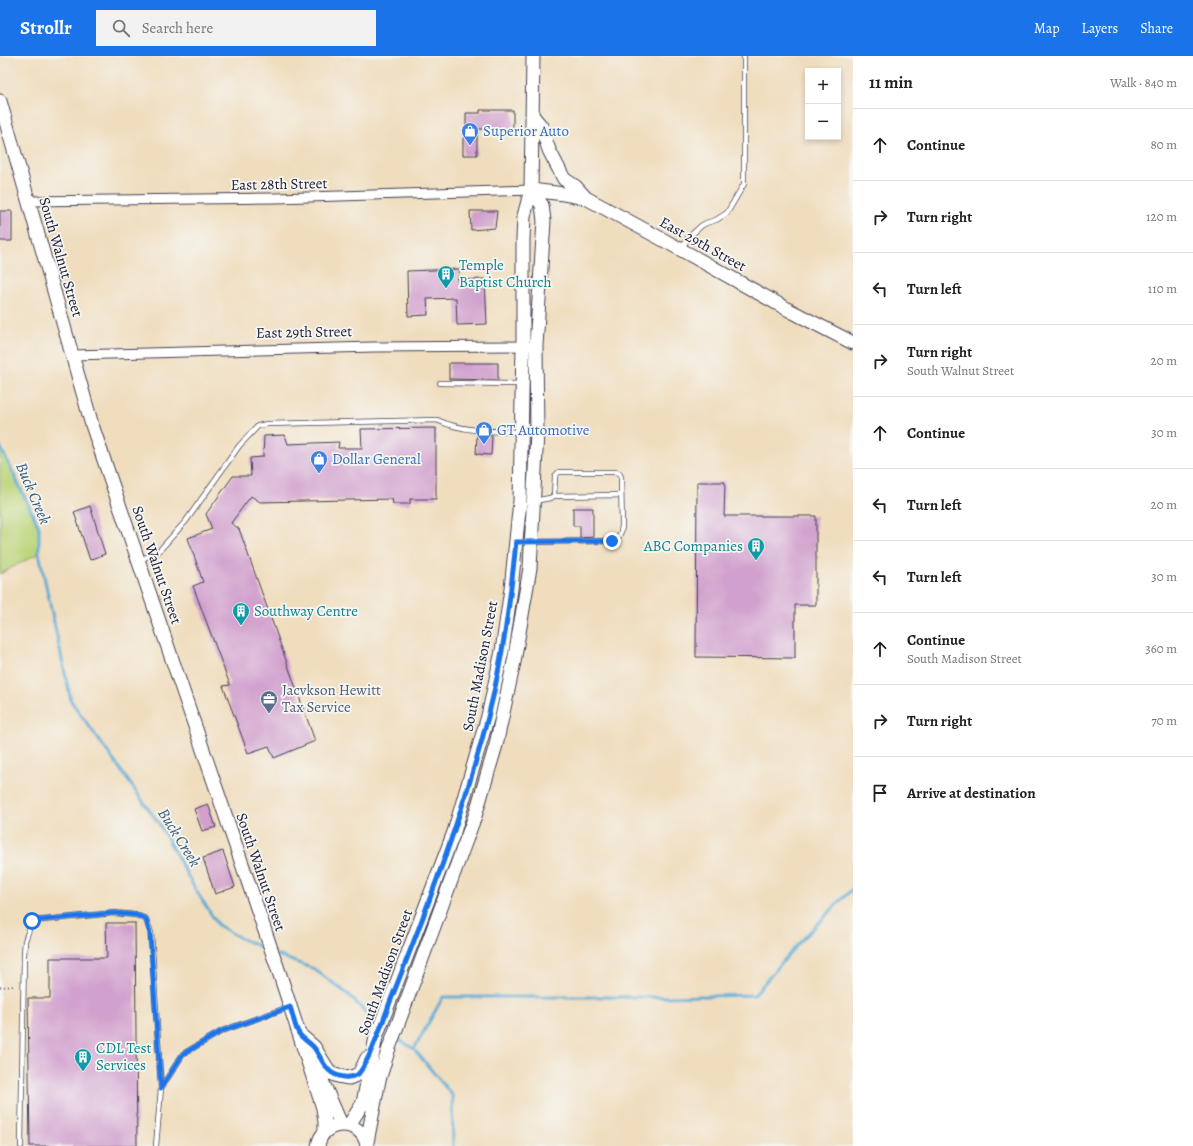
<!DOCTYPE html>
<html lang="en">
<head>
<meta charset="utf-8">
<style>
  body { margin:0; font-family:Alegreya,serif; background:#f2f2f2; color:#202124 }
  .controls { position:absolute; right:12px; top:12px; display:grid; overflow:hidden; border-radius:0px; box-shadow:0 2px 6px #0003 }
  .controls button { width:36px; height:36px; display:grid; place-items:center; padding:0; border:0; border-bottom:1px solid #e0e0e0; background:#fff; color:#202124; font:20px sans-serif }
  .stop { position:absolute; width:12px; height:12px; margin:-9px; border:3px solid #1a73e8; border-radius:50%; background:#fff }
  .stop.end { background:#1a73e8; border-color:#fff; box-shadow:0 1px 4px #0008 }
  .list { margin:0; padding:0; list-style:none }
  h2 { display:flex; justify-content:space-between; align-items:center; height:52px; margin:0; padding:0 16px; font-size:17px }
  h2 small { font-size:13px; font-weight:400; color:#757577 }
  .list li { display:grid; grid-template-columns:26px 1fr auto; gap:12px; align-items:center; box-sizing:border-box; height:72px; padding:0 16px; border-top:1px solid #e0e0e0 }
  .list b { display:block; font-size:15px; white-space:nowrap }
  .list p { margin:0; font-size:13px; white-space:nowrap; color:#757577 }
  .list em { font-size:13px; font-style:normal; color:#757577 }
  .icon { flex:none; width:22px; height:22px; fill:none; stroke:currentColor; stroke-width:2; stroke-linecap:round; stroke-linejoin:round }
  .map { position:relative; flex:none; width:853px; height:1090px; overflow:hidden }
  header { display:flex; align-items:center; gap:24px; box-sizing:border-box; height:56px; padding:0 20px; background:#1a73e8; color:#fff }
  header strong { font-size:19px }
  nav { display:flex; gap:22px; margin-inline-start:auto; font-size:14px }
  .search { width:280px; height:36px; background:#f2f2f2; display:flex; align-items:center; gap:10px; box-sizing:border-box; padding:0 14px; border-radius:0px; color:#757577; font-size:15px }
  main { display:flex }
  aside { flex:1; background:#fff }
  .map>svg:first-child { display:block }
</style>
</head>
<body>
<header>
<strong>Strollr</strong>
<div class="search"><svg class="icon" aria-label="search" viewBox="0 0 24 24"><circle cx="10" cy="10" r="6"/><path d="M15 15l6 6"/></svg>Search here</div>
<nav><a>Map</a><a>Layers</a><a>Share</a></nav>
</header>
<main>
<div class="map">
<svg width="853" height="1090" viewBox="0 0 853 1090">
  <rect width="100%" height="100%" fill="#f6f6f2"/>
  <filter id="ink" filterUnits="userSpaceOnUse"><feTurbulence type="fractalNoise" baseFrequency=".025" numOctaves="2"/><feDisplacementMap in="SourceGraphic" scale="8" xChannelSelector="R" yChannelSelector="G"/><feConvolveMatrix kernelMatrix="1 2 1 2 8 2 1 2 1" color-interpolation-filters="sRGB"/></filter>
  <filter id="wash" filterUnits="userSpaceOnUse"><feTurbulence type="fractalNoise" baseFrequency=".012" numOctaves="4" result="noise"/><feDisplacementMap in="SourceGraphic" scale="16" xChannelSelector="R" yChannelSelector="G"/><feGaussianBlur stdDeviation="0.9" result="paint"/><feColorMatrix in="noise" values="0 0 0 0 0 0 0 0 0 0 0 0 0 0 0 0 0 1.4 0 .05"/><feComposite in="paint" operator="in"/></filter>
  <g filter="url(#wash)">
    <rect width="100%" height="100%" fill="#f0ddbe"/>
    <path fill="#bcd57a" stroke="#6f7c5a" d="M0 390 39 471V497L0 518Z"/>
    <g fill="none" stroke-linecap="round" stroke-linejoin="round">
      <path stroke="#5aabd5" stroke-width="3" d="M0 390 39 471V497L71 645 160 769 195 833 218 869 240 882 267 894
        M277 899 314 913 349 939 376 967
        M397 982 414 993 452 1039 453 1090
        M414 993 443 941H661L754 939 798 888 853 832"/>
    </g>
    <g id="blocks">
      <path fill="#d1a0ce" d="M480 54H513V73H477V99H463V82H466V57H480Z
        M0 155H12V185H0Z
        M470 155H497L495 172 471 174Z
        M460 213 457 224 485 223 487 268 457 269 456 242 427 243 428 259 408 260 407 215Z
        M449 307H498V324L449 323Z
        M436 372V443H410V448H393L392 443 260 446 251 440 231 467 239 473 315 685 274 702 269 690 248 697 223 630 230 629 193 530 203 526 188 482 212 473 206 458 233 420H251L250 402 263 401 264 380 285 379 288 388 339 386 338 392H362L361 373Z
        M477 379 492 380 491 399 476 398Z
        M697 426H725L724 460H816V549H795V602L696 601Z
        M90 450 105 498 90 504 74 456Z
        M573 452H593V481L580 482V470H573Z
        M208 748 216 771 202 775 194 753Z
        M223 795 235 831 215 838 203 802Z
        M106 867H135L137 1090H30L28 942H50V902H107Z"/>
    </g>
  </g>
  <g filter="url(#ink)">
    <use href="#blocks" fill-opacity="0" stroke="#413e4f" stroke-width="1"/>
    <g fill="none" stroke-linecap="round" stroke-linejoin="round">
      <g stroke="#413e4f" stroke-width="6">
        <path id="service" d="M682 192 688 182 701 170 706 167 716 164 727 157 744 128V0
          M440 327 521 328
          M554 440 621 439
          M517 486 612 485C619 482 621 478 622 470L621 421 619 417 615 416H559L555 420 554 440 550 442 534 445
          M140 504 158 496 186 465 239 390 258 370 267 368 437 364C467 378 503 375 536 376
          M21 1090 24 899 25 885 32 865 114 857 136 859 146 863 151 877 161 1032
          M156 1090 161 1032 183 998 222 975 289 951"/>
      </g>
      <g stroke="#413e4f" stroke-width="11">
        <path id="minor" d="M28 145 276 142 531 134
          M73 299 374 291 527 290"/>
      </g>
      <g stroke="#413e4f" stroke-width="15">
        <path id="secondary" d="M0 45 92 369 281 922 323 1052 325 1066V1075
          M532 59 541 70 549 94 564 123 576 131 586 142
          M531 134 564 138 586 142 669 187 789 254 853 287
          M299 978 314 991 330 1017 338 1020 349 1022 359 1018 367 1002
          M317 1013 341 1068
          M349 1069 363 1047 376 981 454 776 488 660 502 595 511 533 520 445 523 290V184L524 160 531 134 533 0
          M367 1086 379 1024 389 992 475 760 496 689 514 606 530 512 537 376 536 290 544 165 542 149 531 134
          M318 1090C322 1062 363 1062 367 1090"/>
      </g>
      <path stroke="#413e4f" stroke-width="1.5" stroke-dasharray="1 3" stroke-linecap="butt" d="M0 931 15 930"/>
      <use href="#service" stroke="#fff" stroke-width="4.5"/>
      <use href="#minor" stroke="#fff" stroke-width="9"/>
      <use href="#secondary" stroke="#fff" stroke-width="13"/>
    </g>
  </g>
  <g fill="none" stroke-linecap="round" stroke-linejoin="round" filter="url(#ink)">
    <path stroke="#1a73e8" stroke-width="5" d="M32 865 114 857 136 859 146 863 150 877 161 1032 183 998 222 975 290 951C293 958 295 974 300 979 304 984 311 987 315 993 324 1006 326 1019 344 1021 349 1022 352 1021 357 1019 367 1012 385 960 390 946 427 853 463 758 488 661 503 603 510 545 516 486L612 485"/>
  </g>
  <defs>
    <g id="shop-pin" transform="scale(0.9)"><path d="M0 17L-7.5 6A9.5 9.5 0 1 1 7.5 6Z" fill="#3f7fe0" stroke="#f6f6f2"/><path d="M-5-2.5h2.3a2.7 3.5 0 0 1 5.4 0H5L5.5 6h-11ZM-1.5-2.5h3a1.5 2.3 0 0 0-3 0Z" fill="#fff"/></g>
    <g id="building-pin" transform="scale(0.9)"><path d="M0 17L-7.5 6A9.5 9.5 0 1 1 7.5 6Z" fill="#0f9aa8" stroke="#f6f6f2"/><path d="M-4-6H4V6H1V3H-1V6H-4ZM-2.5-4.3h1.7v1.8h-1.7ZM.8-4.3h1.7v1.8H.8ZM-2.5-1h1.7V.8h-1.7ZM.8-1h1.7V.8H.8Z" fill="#fff"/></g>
    <g id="office-pin" transform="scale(0.9)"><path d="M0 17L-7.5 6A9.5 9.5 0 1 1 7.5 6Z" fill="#5c6f8a" stroke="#f6f6f2"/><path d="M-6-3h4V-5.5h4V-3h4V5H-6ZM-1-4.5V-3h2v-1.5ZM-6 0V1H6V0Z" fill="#fff"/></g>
  </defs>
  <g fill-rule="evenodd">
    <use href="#shop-pin" x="470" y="75"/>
    <use href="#building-pin" x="446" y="218"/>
    <use href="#shop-pin" x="484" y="374"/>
    <use href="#shop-pin" x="319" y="403"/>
    <use href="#building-pin" x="756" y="490"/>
    <use href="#building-pin" x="241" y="555"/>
    <use href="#office-pin" x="269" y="643"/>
    <use href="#building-pin" x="83" y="1001"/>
  </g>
  <g text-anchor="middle" stroke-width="3.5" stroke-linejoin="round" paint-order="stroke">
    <g font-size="15" fill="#366cbe" stroke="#f6f6f2" text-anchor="start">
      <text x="483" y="80">Superior Auto</text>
      <text x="497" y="379">GT Automotive</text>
      <text x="332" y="408">Dollar General</text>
    </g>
    <g font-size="15" fill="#22223b" stroke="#f6f6f2">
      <text transform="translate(279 128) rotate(-1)" y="5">East 28th Street</text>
      <text transform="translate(703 188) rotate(29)" y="5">East 29th Street</text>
      <text transform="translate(61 201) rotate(74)" y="5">South Walnut Street</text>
      <text transform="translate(304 276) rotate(-1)" y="5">East 29th Street</text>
      <text transform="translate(157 509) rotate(71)" y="5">South Walnut Street</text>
      <text transform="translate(480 610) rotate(-79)" y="5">South Madison Street</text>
      <text transform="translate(261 816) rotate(71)" y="5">South Walnut Street</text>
      <text transform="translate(385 916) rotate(-70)" y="5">South Madison Street</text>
    </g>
    <g font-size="15" fill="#0d838f" stroke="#f6f6f2" text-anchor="start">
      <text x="459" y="214">Temple<tspan x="459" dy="17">Baptist Church</tspan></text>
      <text x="743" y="495" text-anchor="end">ABC Companies</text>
      <text x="254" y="560">Southway Centre</text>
      <text x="96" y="997">CDL Test<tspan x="96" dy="17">Services</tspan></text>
    </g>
    <g font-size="15" fill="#4e5e75" stroke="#f6f6f2" text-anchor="start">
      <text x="282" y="639">Jacvkson Hewitt<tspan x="282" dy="17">Tax Service</tspan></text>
    </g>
    <g font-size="16" font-style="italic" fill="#385979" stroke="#f6f6f2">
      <text transform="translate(34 437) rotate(67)" y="6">Buck Creek</text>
      <text transform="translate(180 781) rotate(58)" y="6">Buck Creek</text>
    </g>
  </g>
</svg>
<div class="controls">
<button>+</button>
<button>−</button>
</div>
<div class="stop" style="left:32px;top:865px"></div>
<div class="stop end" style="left:612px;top:485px"></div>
</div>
<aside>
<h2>11 min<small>Walk · 840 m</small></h2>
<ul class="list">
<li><svg class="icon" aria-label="ahead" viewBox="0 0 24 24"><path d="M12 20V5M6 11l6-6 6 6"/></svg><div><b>Continue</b></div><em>80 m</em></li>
<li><svg class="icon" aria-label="right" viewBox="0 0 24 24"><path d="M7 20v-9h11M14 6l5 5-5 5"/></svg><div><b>Turn right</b></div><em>120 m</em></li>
<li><svg class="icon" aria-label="left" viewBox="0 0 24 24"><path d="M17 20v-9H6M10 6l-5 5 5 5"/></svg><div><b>Turn left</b></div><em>110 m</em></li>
<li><svg class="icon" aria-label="right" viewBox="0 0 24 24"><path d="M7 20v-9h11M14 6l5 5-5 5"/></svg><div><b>Turn right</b><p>South Walnut Street</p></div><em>20 m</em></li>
<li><svg class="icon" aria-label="ahead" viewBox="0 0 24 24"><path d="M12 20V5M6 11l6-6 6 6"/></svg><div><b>Continue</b></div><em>30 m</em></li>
<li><svg class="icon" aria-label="left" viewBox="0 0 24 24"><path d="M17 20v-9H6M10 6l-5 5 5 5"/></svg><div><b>Turn left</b></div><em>20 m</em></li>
<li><svg class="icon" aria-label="left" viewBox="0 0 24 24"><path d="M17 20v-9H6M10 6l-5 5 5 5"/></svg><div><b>Turn left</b></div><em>30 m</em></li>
<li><svg class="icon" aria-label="ahead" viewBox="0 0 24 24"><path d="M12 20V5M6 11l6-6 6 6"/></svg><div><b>Continue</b><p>South Madison Street</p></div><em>360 m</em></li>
<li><svg class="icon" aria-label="right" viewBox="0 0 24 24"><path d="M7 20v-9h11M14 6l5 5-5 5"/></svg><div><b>Turn right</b></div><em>70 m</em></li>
<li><svg class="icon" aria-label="arrive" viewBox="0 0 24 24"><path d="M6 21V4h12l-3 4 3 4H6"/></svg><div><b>Arrive at destination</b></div></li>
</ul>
</aside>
</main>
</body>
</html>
